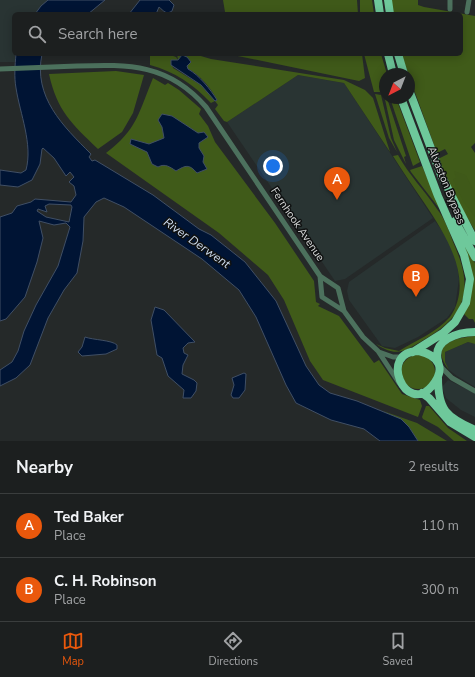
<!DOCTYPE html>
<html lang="en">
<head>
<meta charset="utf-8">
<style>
  body { margin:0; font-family:"Nunito Sans",sans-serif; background:#252728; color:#f1f3f6 }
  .compass { position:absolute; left:379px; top:68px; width:36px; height:36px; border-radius:50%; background:#1c1f1f; box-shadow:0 2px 10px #0003; rotate:222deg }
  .you { position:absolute; left:273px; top:166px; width:14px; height:14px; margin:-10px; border:3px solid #fff; border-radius:50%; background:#1a73e8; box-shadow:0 0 0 6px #1a73e833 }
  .badge { display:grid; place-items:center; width:26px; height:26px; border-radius:50%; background:#ea580c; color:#fff; font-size:13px; font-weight:700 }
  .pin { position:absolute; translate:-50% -33px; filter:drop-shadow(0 1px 2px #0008) }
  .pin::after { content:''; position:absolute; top:21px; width:14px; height:12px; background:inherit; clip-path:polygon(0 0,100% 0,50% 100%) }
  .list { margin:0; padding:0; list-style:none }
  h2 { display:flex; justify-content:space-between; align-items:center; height:52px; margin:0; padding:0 16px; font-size:17px }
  h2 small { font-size:13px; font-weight:400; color:#a0a2a4 }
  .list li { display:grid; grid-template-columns:26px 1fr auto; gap:12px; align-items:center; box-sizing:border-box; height:64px; padding:0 16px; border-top:1px solid #3a3d3d }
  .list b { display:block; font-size:15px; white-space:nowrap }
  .list p { margin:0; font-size:13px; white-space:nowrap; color:#a0a2a4 }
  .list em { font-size:13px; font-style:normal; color:#a0a2a4 }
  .icon { flex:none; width:22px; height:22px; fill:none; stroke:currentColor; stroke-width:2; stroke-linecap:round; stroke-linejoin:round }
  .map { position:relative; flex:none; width:475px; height:441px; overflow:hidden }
  .search { position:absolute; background:#1c1f1f; box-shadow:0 2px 10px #0003; left:12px; right:12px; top:12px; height:44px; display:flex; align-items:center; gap:10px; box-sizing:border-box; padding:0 14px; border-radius:6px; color:#a0a2a4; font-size:15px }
  .sheet { height:180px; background:#1c1f1f }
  nav { display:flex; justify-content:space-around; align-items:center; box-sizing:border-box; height:56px; border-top:1px solid #3a3d3d; background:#1c1f1f; font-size:11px; color:#a0a2a4 }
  nav a { display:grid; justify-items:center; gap:2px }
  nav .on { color:#ea580c }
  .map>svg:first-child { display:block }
</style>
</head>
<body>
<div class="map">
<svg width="475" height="441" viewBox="0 0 475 441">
  <rect width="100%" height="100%" fill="#252929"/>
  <path fill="#293433" d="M0 0H48L35 14H14L15 62H0Z
    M298 75 344 83 433 218 345 279 335 281 227 122Z
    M435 221 450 242 457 262 459 279 455 307 447 318 418 337 395 348 382 346 349 300 347 291 349 282Z
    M468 342 475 344V387L457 376 449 370 445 362V352Z
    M448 380 475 393V417L461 410 446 398 442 387Z"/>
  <path fill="#405b19" d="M360 0H372L374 14H360Z
    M391 0H418V5L424 7 475 16V143L471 147 475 153V231L454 195 438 159 448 154 445 149 437 153 401 54H461V14H393Z
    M177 54H194L211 59 344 80 365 90 373 98 390 152 344 83 298 75 227 122 224 121 215 109 218 105 215 101 217 100C212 89 199 74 188 69L187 66 191 62 187 57 181 56 178 60Z
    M364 54H381L387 74H385V91L382 93 381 92H374Z
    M116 71 144 75 133 113 122 132 98 149C72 124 57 111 49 74Z
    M153 78 165 85 168 83 179 90 201 109 199 114 208 126 215 142 275 223 314 281 316 302 320 304 318 306 339 316 374 363 379 360 402 394 420 400 422 406 418 417 323 380 310 361 284 300 268 275 219 233 106 153C137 130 139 112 153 78Z
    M385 94V98H387L406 156 404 157 406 164 394 140 384 95Z
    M390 98H396L420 162 413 166Z
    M398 155C409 175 424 190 437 209 445 219 449 231 453 242 473 286 469 314 425 339 405 351 397 358 376 344L385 348 399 351C415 341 437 332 450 317 475 281 446 235 425 204 414 188 403 172 393 156Z
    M422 166 442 212 411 172 410 170Z
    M458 235 475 263V323L473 319H469L464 314 471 297Z
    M475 336V344L468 342 445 352V362L449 370C429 345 453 338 475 336Z
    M401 372a17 17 0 1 1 34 0a17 17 0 1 1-34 0Z"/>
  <path fill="#3f5919" d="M223 0H357L358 14H227L225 12Z
    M150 54H168L176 57 178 60H171L173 68 201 85 215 101 211 103C193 84 175 72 150 65Z
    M228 54H362L365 78 359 81Z
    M375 94 381 95 391 138 397 152 389 138Z
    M454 171 466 175 475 194V217L463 201 454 182 453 179 456 178Z
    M426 406H429L448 428 467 441H454L438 427 423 419 422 417Z
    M383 411 417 423 447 441H418L403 421Z"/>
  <path fill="#001434" stroke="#404f65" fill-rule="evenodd" d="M48 0H105L88 14H35L41 6Z
    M140 0H169L174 5 172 11C166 15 164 11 159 7L156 14H129Z
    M16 54H42C33 97 63 126 91 154L89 157 92 161 95 160 153 195 199 229 211 235 245 262 276 301 306 366 319 385 330 393 357 401 401 419 409 427 418 441H380L364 429 331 420 296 403 286 385 256 317 239 290 202 259 124 207 104 198 96 202 84 217 83 241 77 273 64 290 48 318 30 365 16 378 0 386V370L12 362 18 351 24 331 36 305 58 266 70 227 66 223 54 225 39 221 43 238 37 262 25 297 6 319 0 321V217L12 213 17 206 31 202 35 199 71 202 76 195 74 186 69 182 74 177 70 172 66 176 54 158 43 148 42 149 40 164 32 180 18 187 0 185V170L21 173 26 170C33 144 20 114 16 88 14 77 15 65 16 54ZM49 204 71 205 72 207 69 222 46 217 37 211 38 209 47 212 45 206Z
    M182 55 187 57 191 62 187 66 188 69C199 75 211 90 217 100L215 101 201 85 171 65V60H178Z
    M162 114 172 116 198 133 204 132 208 137 199 143V148L204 156 203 162 207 169 197 173C189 164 186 165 176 171 170 167 165 163 158 167L152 164 147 152 130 144 131 139 149 144 164 138 162 127 158 120Z
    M155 307 164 310 195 342 188 343 183 348 184 353 188 355 183 365 182 374 194 380 197 383 196 391 191 398H183L184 390 168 376 162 358 157 355 151 320Z
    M85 337C93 340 112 340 117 345V349L106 354 82 356 78 352 82 347Z
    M244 373 246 374 245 390 239 398H233L231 395 234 385 232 378Z"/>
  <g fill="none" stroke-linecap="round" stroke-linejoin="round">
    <path stroke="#4c715d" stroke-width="5" d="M450 9V0
      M467 12 469 0
      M0 69C26 68 51 67 77 66 129 64 169 64 206 107L320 276 338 288 344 311
      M320 276 322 297 344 311 363 337 378 351 399 383
      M379 352 393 357H403
      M440 366 452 378 475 391"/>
    <path stroke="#6ec89b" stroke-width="8" d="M378 0 380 14
      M388 0 390 14
      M388 54 393 74
      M398 54 404 74
      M409 90 441 175 475 241
      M401 98 438 196 464 255 470 279 466 303 455 322 443 333 413 352
      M455 221 475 257
      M419 351C440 356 446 369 432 386 406 417 377 351 419 351Z
      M438 361C432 340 458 332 475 332
      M438 378C438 410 446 417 475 430
      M422 393 429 398 450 422 475 437"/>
  </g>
  <g text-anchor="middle" stroke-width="3" stroke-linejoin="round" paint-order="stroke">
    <g font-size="11" fill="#d6d8d8" stroke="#0f1111">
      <text transform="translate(447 185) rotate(68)" y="4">Alvaston Bypass</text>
      <text transform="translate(298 224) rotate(56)" y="4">Fernhook Avenue</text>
    </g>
    <g font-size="12" font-style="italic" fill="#d1dff2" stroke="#0f1111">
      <text transform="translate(197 243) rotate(35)" y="4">River Derwent</text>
    </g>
  </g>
</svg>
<svg class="compass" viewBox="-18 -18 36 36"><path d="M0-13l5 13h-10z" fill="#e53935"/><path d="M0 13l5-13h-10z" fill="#a0a2a4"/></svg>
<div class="you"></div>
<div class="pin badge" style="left:337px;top:200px">A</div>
<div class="pin badge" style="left:416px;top:297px">B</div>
<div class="search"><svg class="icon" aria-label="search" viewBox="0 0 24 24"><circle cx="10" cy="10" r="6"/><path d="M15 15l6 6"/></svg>Search here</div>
</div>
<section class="sheet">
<h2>Nearby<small>2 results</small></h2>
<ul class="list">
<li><span class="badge">A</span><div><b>Ted Baker</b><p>Place</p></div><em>110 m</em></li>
<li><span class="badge">B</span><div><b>C. H. Robinson</b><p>Place</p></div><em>300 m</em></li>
</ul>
</section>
<nav>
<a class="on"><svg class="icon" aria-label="map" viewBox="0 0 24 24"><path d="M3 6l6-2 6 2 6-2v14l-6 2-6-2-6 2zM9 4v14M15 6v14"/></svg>Map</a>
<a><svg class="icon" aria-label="directions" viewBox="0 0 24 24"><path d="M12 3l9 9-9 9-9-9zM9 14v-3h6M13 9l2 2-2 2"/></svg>Directions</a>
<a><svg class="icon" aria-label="saved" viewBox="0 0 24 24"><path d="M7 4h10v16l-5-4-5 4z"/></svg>Saved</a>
</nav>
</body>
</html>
